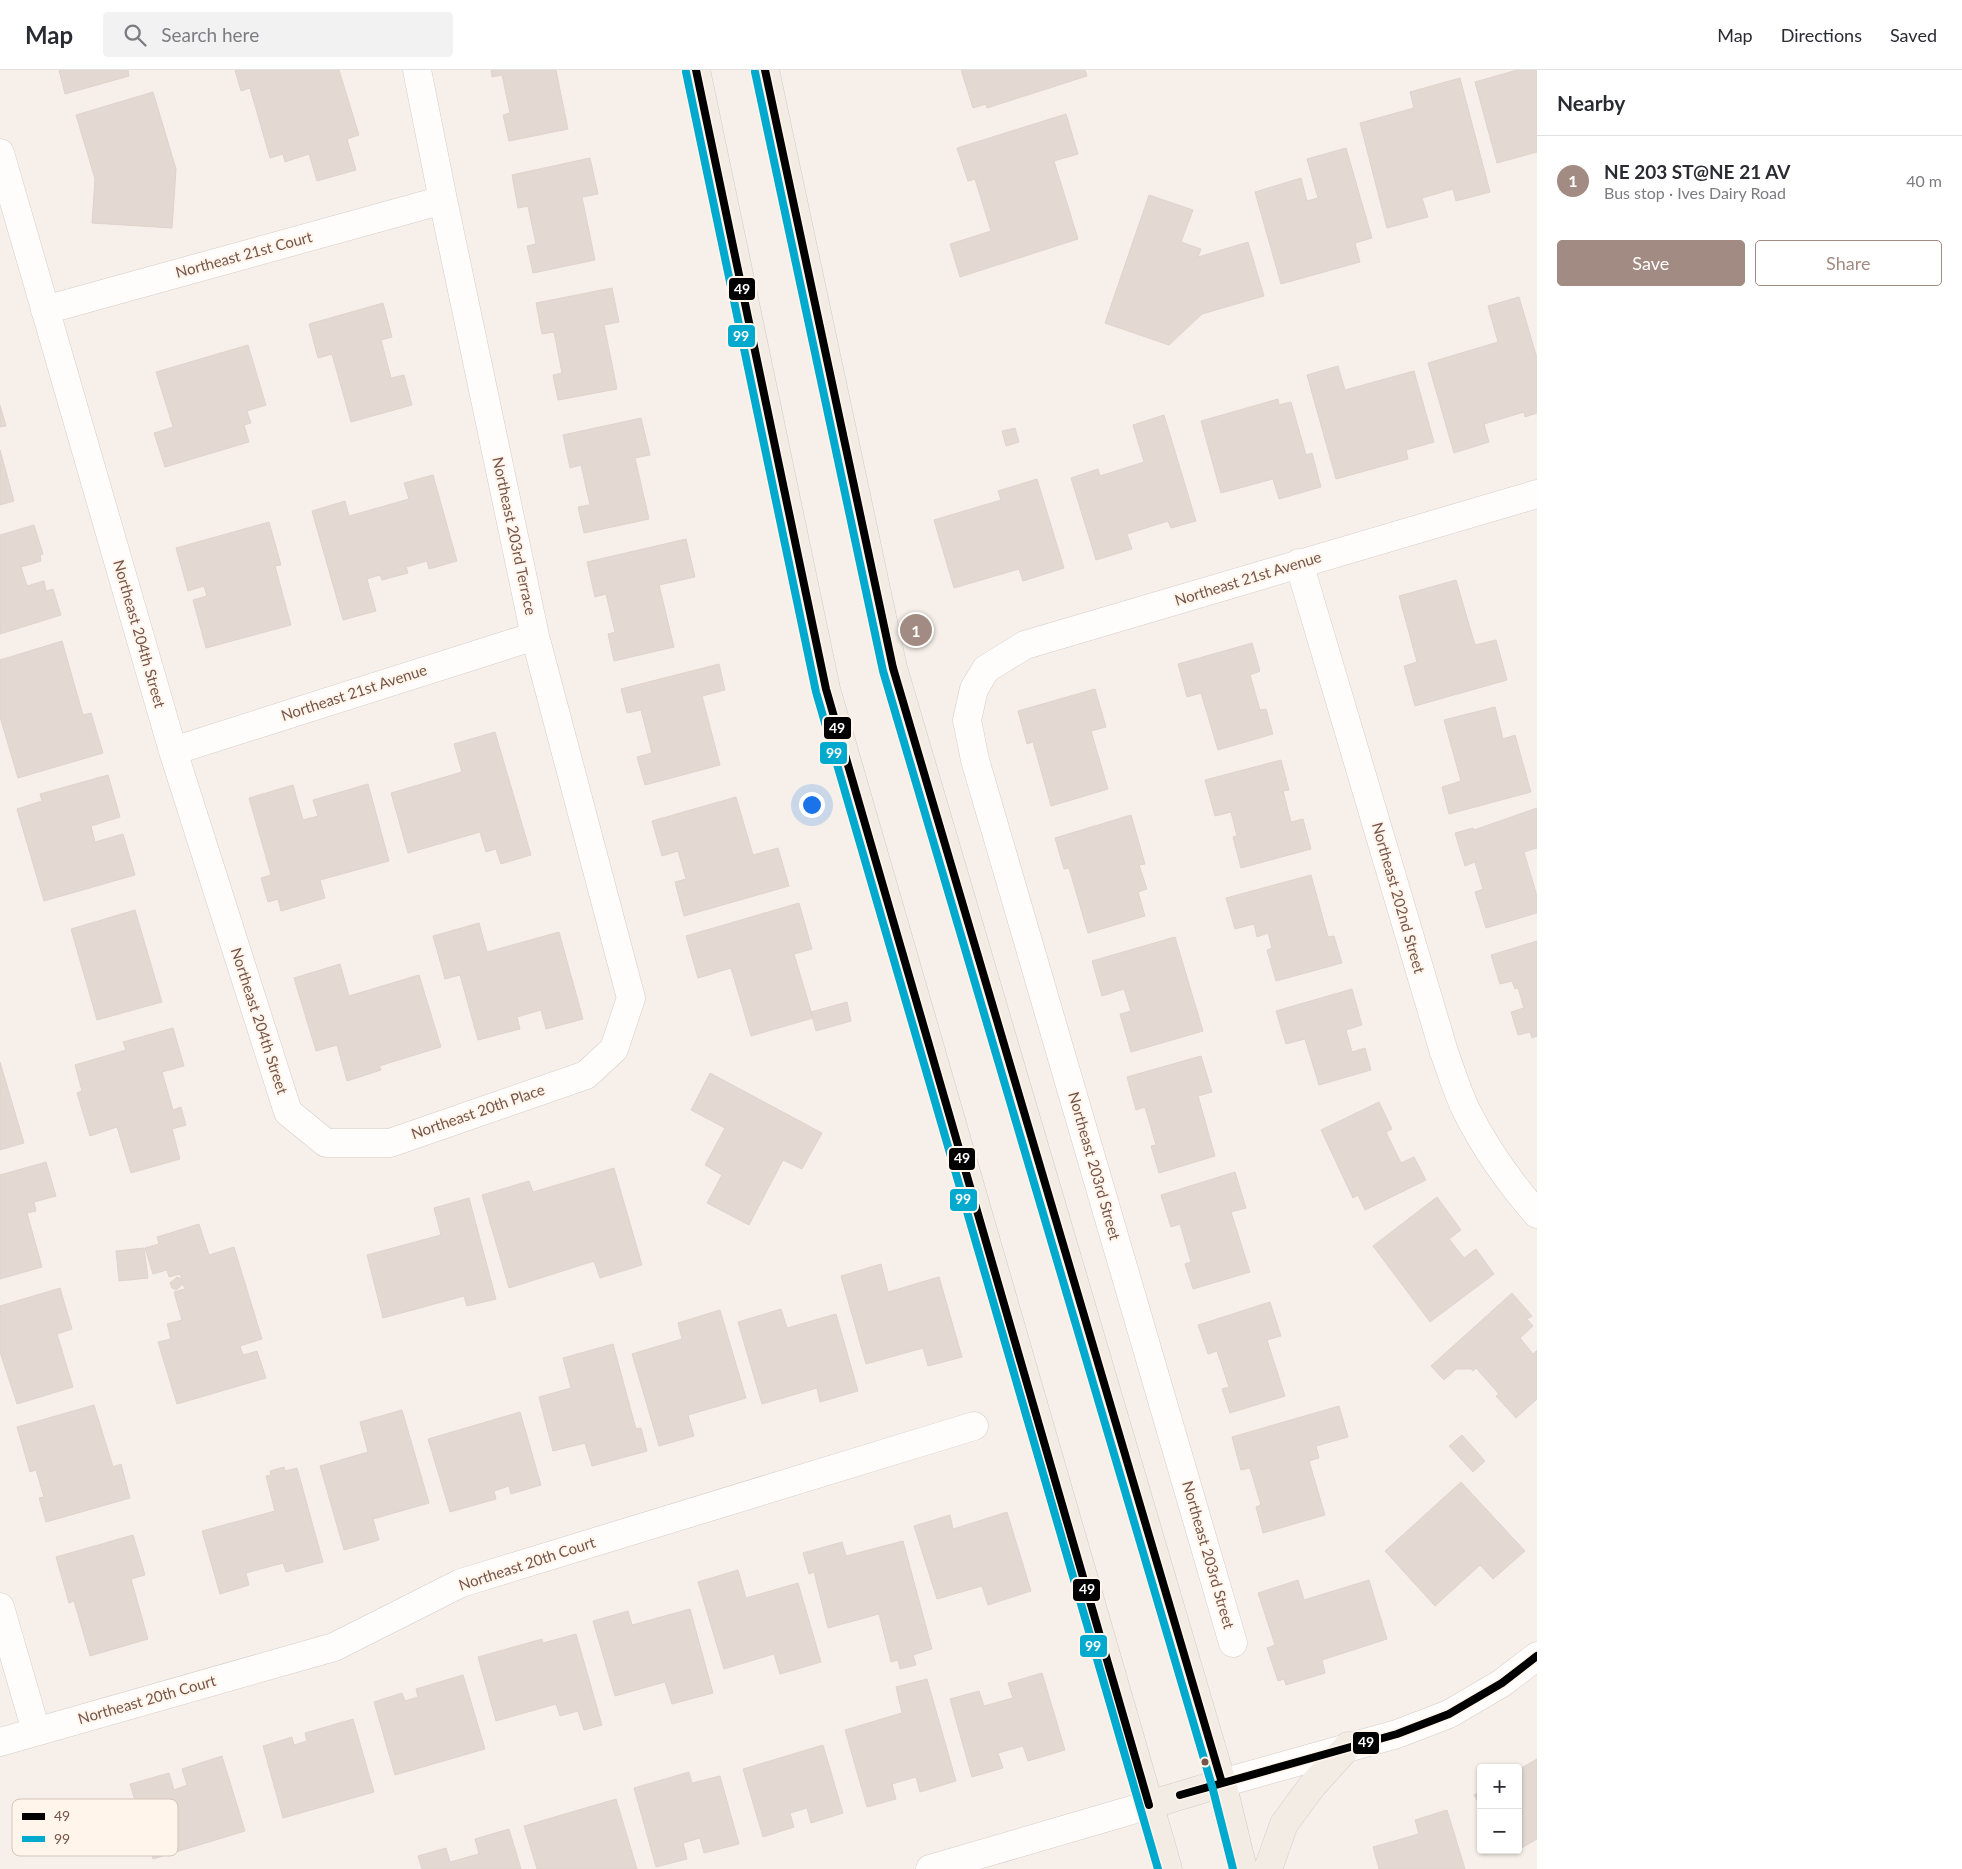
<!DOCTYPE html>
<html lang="en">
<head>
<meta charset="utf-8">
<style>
  body { margin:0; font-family:Lato,sans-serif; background:#f2f2f3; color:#2b2b33 }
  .controls { position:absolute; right:15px; bottom:15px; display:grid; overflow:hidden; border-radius:5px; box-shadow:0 1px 4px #0004 }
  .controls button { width:45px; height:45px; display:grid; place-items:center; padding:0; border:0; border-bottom:1px solid #e1e1e2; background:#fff; color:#2b2b33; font:25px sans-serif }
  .you { position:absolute; left:811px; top:734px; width:18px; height:18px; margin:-12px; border:4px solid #fff; border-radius:50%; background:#1a73e8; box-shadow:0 0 0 8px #1a73e833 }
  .badge { display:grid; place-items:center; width:32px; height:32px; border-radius:50%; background:#a28b82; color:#fff; font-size:16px; font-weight:700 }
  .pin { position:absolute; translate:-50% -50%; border:2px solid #fff; box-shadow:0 1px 5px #0006 }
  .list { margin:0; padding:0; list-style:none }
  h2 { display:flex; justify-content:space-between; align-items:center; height:65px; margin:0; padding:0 20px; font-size:21px }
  h2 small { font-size:16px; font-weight:400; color:#7c7c81 }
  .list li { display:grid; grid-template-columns:32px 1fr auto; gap:15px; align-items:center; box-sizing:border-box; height:90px; padding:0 20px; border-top:1px solid #e1e1e2 }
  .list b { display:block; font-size:19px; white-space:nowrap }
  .list p { margin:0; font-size:16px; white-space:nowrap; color:#7c7c81 }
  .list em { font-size:16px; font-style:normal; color:#7c7c81 }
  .actions { display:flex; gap:10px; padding:15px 20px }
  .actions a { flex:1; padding:11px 0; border:1px solid #a28b82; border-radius:5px; text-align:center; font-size:18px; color:#a28b82 }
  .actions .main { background:#a28b82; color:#fff }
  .icon { flex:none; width:28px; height:28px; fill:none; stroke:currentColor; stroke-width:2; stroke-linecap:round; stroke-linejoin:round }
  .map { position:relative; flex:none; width:1537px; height:1799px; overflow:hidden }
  header { display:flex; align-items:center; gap:30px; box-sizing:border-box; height:70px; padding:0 25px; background:#fff; border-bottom:1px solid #e1e1e2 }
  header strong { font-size:24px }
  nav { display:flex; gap:28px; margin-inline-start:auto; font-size:18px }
  .search { width:350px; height:45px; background:#f2f2f3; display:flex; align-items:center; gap:12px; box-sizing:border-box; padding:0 18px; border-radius:5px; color:#7c7c81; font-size:19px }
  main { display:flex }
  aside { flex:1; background:#fff }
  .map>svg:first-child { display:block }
</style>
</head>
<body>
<header>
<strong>Map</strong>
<div class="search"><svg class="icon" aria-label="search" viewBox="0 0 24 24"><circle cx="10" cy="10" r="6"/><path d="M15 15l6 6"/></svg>Search here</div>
<nav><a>Map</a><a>Directions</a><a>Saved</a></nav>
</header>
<main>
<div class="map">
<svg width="1537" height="1799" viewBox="0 0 1537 1799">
  <rect width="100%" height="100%" fill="#f7f0ea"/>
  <path fill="#e3d8d2" stroke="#e0d3cc" d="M59 0H128L129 6 65 24Z
    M235 0H339L359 65 347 69 356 100 317 111 309 84 285 92 283 84 270 88 250 18 241 21Z
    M491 0H556L568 59 509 71 503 45 510 43 502 5 492 7Z
    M961 0H1085L1087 6 987 38 986 34 973 38Z
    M1517 0H1537V82L1497 93 1475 12Z
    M1460 8 1490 122 1456 131 1453 119 1422 128 1428 147 1387 158 1360 53 1414 38 1410 22Z
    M153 22 176 99 172 158 92 153 95 109 76 45Z
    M1066 44 1078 84 1054 91 1078 169 960 207 950 174 991 161 975 109 968 111 957 78Z
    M1346 78 1372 168 1355 173 1360 192 1281 214 1255 122 1301 108 1307 131 1318 128 1307 89Z
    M590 88 598 124 582 127 595 190 533 203 527 176 536 174 528 136 518 138 512 105Z
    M1149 125 1193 140 1181 172 1201 179 1198 187 1248 172 1264 226 1202 244 1169 275 1105 253Z
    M612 218 619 252 604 255 617 319 558 330 553 305 562 303 554 262 542 264 536 233Z
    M1519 227 1537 288V343L1525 347 1524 342 1484 354 1489 372 1454 383 1428 293 1498 272 1488 236Z
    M383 233 392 267 381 270 391 308 404 305 412 335 351 352 332 284 318 288 309 254Z
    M248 275 266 335 247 341 251 353 244 355 249 372 165 397 154 363 173 357 156 302Z
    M1338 296 1345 320 1414 301 1434 372 1406 380 1408 389 1336 409 1307 305Z
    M1278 329 1279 335 1291 332 1306 385 1312 383 1321 417 1279 429 1273 409 1221 423 1201 351Z
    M0 335 6 356 0 357Z
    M1164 345 1196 451 1171 458 1168 451 1127 464 1132 479 1096 490 1071 408 1098 399 1100 406 1144 392 1133 355Z
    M641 348 650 385 635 388 649 449 584 463 578 437 590 435 581 395 570 398 563 365Z
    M1015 358 1019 372 1006 376 1002 361Z
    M0 380 14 431 0 435Z
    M433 405 457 491 429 499 427 491 406 497 408 503 382 510 380 505 367 509 376 541 343 550 312 441 345 431 349 446 409 429 404 413Z
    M1037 409 1064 498 1023 511 1019 499 954 518 934 450 1001 430 998 421Z
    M269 452 281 495 275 496 291 555 206 578 193 530 207 526 204 516 188 521 176 478Z
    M34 455 43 484 40 485 41 491 21 497 27 516 44 511 46 521 53 519 61 545 0 564V465Z
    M686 469 695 507 659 515 674 577 614 591 608 564 615 562 606 524 595 527 587 492Z
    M1456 510 1475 575 1496 570 1507 610 1415 636 1404 596 1417 592 1399 526Z
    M62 571 83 645 91 643 103 683 18 708 0 647V590Z
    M1252 573 1260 601 1250 605 1260 640 1266 639 1273 664 1218 680 1201 623 1187 627 1178 594Z
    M719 594 725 620 702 626 720 695 645 715 637 687 652 683 641 640 627 643 621 619Z
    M1095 619 1106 657 1091 661 1108 719 1051 736 1033 672 1027 674 1018 641Z
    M1495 637 1503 669 1515 665 1531 722 1449 744 1442 717 1461 711 1444 650Z
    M495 662 531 785 501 794 496 779 486 782 480 762 408 783 391 723 462 702 454 674Z
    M1281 690 1289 720 1283 721 1291 752 1303 749 1311 779 1241 798 1233 767 1237 766 1231 742 1215 746 1205 710Z
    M108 705 120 747 91 756 95 772 123 764 135 805 44 831 17 739 42 731 40 724Z
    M368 714 389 791 320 810 325 828 281 841 278 829 268 832 261 808 271 805 249 728 293 715 303 750 318 746 313 730Z
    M736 727 753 785 778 778 789 816 684 846 675 812 686 809 678 781 662 786 652 751Z
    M1537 738V778L1524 782 1537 826V843L1486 858 1475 822 1483 819 1475 792 1465 796 1455 763 1473 758 1474 760Z
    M1131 745 1145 794 1139 795 1147 819 1138 822 1145 846 1088 863 1069 798 1064 799 1055 768Z
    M1311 805 1328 867 1334 866 1342 893 1276 911 1267 880 1272 878 1268 863 1257 867 1254 854 1235 859 1226 828Z
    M799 833 812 879 794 884 813 948 751 966 731 898 698 908 686 866Z
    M135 840 162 932 97 950 71 859Z
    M479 853 487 882 559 862 583 949 546 959 541 940 517 947 520 959 478 970 460 905 445 909 433 866Z
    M1175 867 1203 961 1131 982 1120 944 1131 941 1124 919 1102 926 1092 891Z
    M1537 871V966L1532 968 1530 962 1518 965 1511 942 1524 938 1518 918 1515 919 1512 911 1500 914 1491 885Z
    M340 894 349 926 419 905 441 977 379 996 381 1000 347 1011 337 975 316 981 294 908Z
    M1352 919 1362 955 1346 960 1352 982 1365 978 1371 1000 1319 1015 1305 969 1286 974 1276 941Z
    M847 932 851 951 816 961 811 942Z
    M173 958 184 996 162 1002 173 1040 181 1037 186 1055 172 1059 180 1089 131 1103 117 1057 90 1066 77 1023 82 1021 75 995 126 980 123 972Z
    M1201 986 1212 1022 1198 1026 1215 1086 1159 1103 1151 1076 1156 1075 1145 1037 1136 1040 1127 1007Z
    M0 992 24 1073 0 1080Z
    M710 1003 822 1063 802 1099 783 1090 749 1155 707 1133 722 1105 705 1095 725 1058 691 1040Z
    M1379 1032 1392 1059 1386 1062 1401 1093 1414 1087 1426 1110 1365 1140 1358 1125 1353 1128 1321 1060Z
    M46 1092 56 1126 34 1132 36 1141 27 1143 42 1197 0 1209V1105Z
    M614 1098 642 1195 600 1208 594 1191 509 1218 482 1125 529 1111 533 1122Z
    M1235 1102 1246 1138 1231 1142 1250 1202 1193 1219 1185 1194 1191 1192 1180 1154 1171 1157 1161 1125Z
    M1437 1127 1461 1160 1449 1169 1464 1188 1476 1179 1494 1204 1430 1252 1373 1176Z
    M469 1128 496 1229 467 1236 464 1226 383 1248 367 1185 441 1165 434 1138Z
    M199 1154 209 1185 234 1177 262 1269 240 1276 243 1285 257 1281 266 1308 177 1334 158 1272 171 1269 167 1254 182 1250 174 1222 185 1219 183 1214 176 1220 172 1218 170 1213 177 1207 182 1209 180 1204 169 1207 167 1200 153 1204 145 1178 159 1174 157 1167Z
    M144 1178 148 1208 119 1211 116 1181Z
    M881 1194 888 1222 939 1207 962 1287 928 1296 923 1278 866 1294 841 1206Z
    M60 1218 72 1259 57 1264 73 1317 17 1334 0 1282V1236Z
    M1512 1223 1532 1246 1527 1249 1533 1256 1520 1268 1533 1284 1537 1280V1329L1516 1348 1496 1326 1499 1324 1476 1298 1473 1301 1471 1299H1456L1444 1310 1431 1296Z
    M1270 1232 1281 1266 1267 1270 1285 1326 1230 1343 1222 1319 1229 1317 1217 1281 1208 1284 1198 1255Z
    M781 1239 787 1258 836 1244 858 1321 820 1332 817 1318 762 1334 738 1252Z
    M720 1240 746 1328 688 1345 694 1366 659 1376 632 1284 682 1269 678 1253Z
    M613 1274 636 1359 641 1358 647 1381 592 1396 585 1373 553 1381 539 1327 571 1318 563 1288Z
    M94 1335 113 1397 121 1394 130 1428 46 1452 39 1428 44 1427 36 1400 30 1402 17 1357Z
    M1339 1336 1348 1367 1316 1376 1319 1388 1309 1391 1325 1445 1263 1463 1256 1437 1261 1435 1250 1398 1241 1400 1232 1367Z
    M402 1340 429 1433 373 1449 379 1470 344 1480 320 1396 368 1382 360 1352Z
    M520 1342 541 1415 511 1424 509 1416 494 1421 496 1429 450 1442 428 1369Z
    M1462 1365 1485 1391 1473 1402 1449 1376Z
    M284 1397 285 1401 297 1398 323 1492 286 1502 283 1493 246 1503 249 1515 220 1524 202 1461 275 1441 266 1406 271 1405 270 1401Z
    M1461 1412 1525 1481 1493 1509 1480 1495 1435 1536 1385 1481Z
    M1007 1442 1031 1521 988 1535 982 1516 937 1529 914 1456 950 1445 953 1459Z
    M133 1465 145 1505 131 1509 148 1569 90 1586 74 1531 69 1533 56 1487Z
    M903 1471 932 1579 913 1585 916 1595 900 1599 898 1590 891 1592 879 1544 828 1558 814 1502 809 1504 803 1483 842 1472 846 1486Z
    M738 1500 746 1528 798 1513 821 1592 780 1604 774 1584 724 1599 698 1512Z
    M1298 1510 1304 1530 1369 1510 1387 1569 1322 1590 1325 1603 1286 1615 1284 1609 1278 1611 1267 1578 1275 1575 1258 1523Z
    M690 1539 713 1623 672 1634 665 1612 615 1626 593 1551 628 1541 632 1555Z
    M576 1564 602 1655 584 1660 578 1641 560 1646 556 1634 496 1651 478 1587 542 1569 543 1573Z
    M1042 1603 1065 1680 1028 1691 1023 1676 998 1683 1003 1698 972 1707 950 1629 979 1621 984 1636 1013 1628 1008 1613Z
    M463 1605 485 1679 395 1705 374 1632 402 1623 405 1631 418 1627 416 1619Z
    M927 1609 956 1711 920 1722 916 1707 892 1714 896 1729 867 1737 845 1660 902 1643 896 1617Z
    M353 1649 374 1722 283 1748 263 1676 292 1667 294 1675 307 1671 305 1663Z
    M823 1675 843 1743 811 1753 807 1738 790 1743 794 1757 763 1767 743 1699Z
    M222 1686 245 1761 153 1789 130 1714 169 1703 174 1720 187 1715 182 1699Z
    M1537 1689V1769L1518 1780V1700Z
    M689 1702 692 1713 720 1706 739 1774 704 1783 700 1768 683 1773 687 1789 656 1797 634 1718Z
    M1481 1722V1736L1474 1725Z
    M616 1729 637 1799H537L524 1756Z
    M1447 1740 1465 1799H1379L1373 1777 1419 1764 1415 1750Z
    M509 1759 521 1799H422L418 1786 446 1778 450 1792 479 1784 475 1769Z"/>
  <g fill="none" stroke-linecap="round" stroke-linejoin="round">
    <g stroke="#d6ccc7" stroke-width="29">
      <path id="street" d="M0 83 173 681 288 1042 326 1073H390L586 1005 614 979 631 928 535 566 443 130 417 0
        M45 240 443 130
        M1299 493 1444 982C1451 1001 1457 1021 1466 1040 1485 1078 1509 1112 1537 1144
        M173 681 535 566
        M0 1537 36 1661
        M1233 1573 975 690 967 650 974 619 986 599 1025 575 1537 424
        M0 1672 334 1577 461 1513 974 1356
        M930 1799 1149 1735"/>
    </g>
    <g stroke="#d6ccc6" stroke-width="29">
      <path id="secondary" d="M1222 1713 1397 1664 1449 1644 1502 1613 1537 1586"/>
    </g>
    <g stroke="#d5cac6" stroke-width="29">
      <path id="primary" d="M696 0 826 619 1168 1799
        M765 0 893 598 1222 1713 1243 1799
        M1149 1735 1222 1713
        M1268 1799 1284 1754 1312 1716 1348 1676"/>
    </g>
    <use href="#street" stroke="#fefdfc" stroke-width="28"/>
    <use href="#secondary" stroke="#fefdfc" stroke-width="28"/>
    <use href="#primary" stroke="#f2ece5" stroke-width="28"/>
    <g stroke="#fff5eb" stroke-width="11">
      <path id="bus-1" d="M696 0 826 619 1149 1735
        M765 0 893 598 1222 1713
        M1180 1725 1397 1664 1449 1644 1502 1613 1537 1586"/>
    </g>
    <g stroke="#fff5eb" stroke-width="11">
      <path id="bus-2" d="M686 2 816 622 1158 1799
        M755 2 883 601 1212 1716 1233 1799"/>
    </g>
    <use href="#bus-1" stroke="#000" stroke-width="8"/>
    <use href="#bus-2" stroke="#00a9ce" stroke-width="8"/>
  </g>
  <circle fill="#75554a" stroke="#fff5eb" stroke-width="2" cx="1205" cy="1692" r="4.5"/>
  <g text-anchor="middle" stroke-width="4" stroke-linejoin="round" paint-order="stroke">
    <g font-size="15" fill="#75554a" stroke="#fff5eb">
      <text transform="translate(244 185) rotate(-15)" y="5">Northeast 21st Court</text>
      <text transform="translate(514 466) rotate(78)" y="5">Northeast 203rd Terrace</text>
      <text transform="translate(1248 509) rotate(-17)" y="5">Northeast 21st Avenue</text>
      <text transform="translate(139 564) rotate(74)" y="5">Northeast 204th Street</text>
      <text transform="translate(354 623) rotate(-18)" y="5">Northeast 21st Avenue</text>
      <text transform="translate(1398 828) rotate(74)" y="5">Northeast 202nd Street</text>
      <text transform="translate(259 951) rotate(72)" y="5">Northeast 204th Street</text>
      <text transform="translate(478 1042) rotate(-19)" y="5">Northeast 20th Place</text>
      <text transform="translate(1094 1096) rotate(74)" y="5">Northeast 203rd Street</text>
      <text transform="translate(1208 1485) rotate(74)" y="5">Northeast 203rd Street</text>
      <text transform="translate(527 1494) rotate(-18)" y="5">Northeast 20th Court</text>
      <text transform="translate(147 1630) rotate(-16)" y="5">Northeast 20th Court</text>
    </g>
  </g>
  <rect x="12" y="1729" width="166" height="57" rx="8" fill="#fff5eb" stroke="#d6c5bb" stroke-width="1"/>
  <rect x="22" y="1743" width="23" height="7" fill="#000"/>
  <rect x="22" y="1766" width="23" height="6" fill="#00a9ce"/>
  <g font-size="14" fill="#75554a">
    <text x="54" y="1751">49</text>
    <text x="54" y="1774">99</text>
  </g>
  <g stroke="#fff5eb" stroke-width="2">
    <rect x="728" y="207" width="28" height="24" rx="5" fill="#000"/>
    <rect x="727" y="254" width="29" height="24" rx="5" fill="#00a9ce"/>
    <rect x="823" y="646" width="29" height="24" rx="5" fill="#000"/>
    <rect x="819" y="671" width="29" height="24" rx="5" fill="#00a9ce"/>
    <rect x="948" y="1077" width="28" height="24" rx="5" fill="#000"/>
    <rect x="949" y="1118" width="29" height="24" rx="5" fill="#00a9ce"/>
    <rect x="1072" y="1508" width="29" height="24" rx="5" fill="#000"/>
    <rect x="1079" y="1564" width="29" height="24" rx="5" fill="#00a9ce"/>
    <rect x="1352" y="1661" width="28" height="24" rx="5" fill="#000"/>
  </g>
  <g font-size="14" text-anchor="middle" font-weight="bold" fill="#fff">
    <text x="742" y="224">49</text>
    <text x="741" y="271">99</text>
    <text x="837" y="663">49</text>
    <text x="834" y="688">99</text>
    <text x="962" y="1093">49</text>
    <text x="963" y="1134">99</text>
    <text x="1087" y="1524">49</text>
    <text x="1093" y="1581">99</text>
    <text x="1366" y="1677">49</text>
  </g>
</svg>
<div class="controls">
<button>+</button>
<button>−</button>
</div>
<div class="you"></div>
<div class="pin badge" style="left:916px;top:560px">1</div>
</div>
<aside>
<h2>Nearby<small></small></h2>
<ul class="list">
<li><span class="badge">1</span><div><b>NE 203 ST@NE 21 AV</b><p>Bus stop · Ives Dairy Road</p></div><em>40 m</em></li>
</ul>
<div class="actions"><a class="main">Save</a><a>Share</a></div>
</aside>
</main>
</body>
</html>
